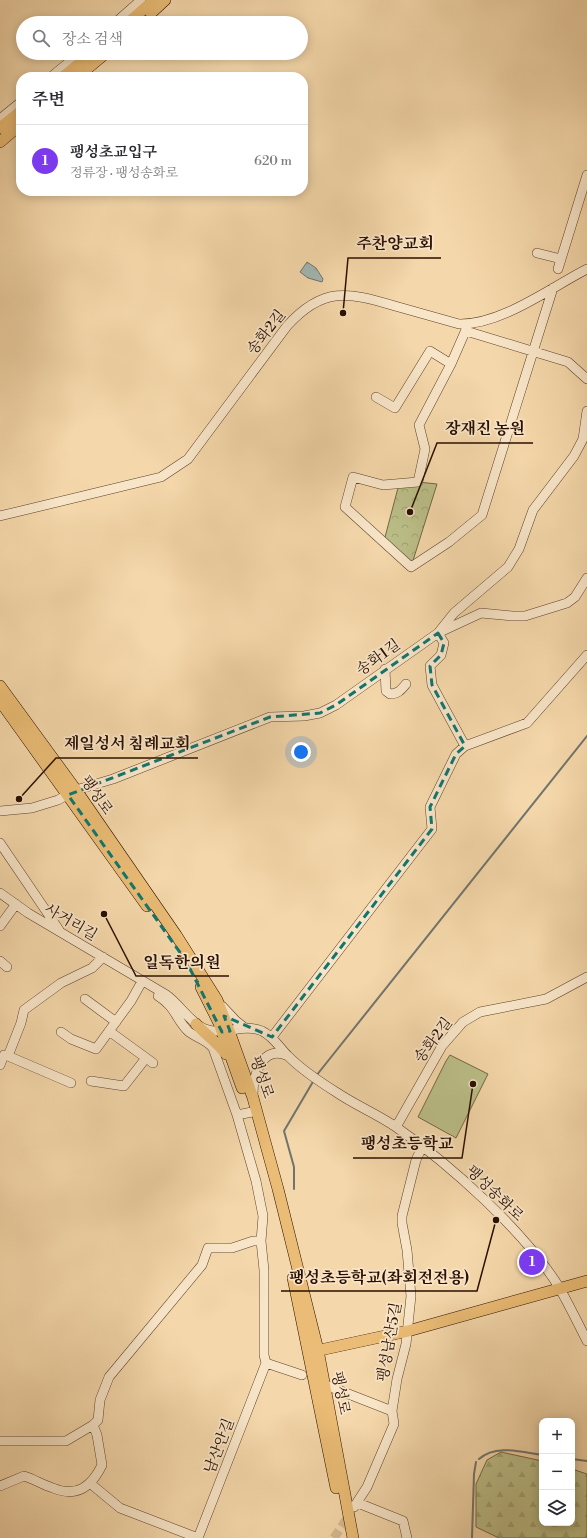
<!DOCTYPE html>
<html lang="ko">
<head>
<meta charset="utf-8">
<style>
  body { margin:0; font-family:"Libre Bodoni","Noto Serif KR",serif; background:#f2f2f3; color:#2b2b33 }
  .controls { position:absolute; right:12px; bottom:12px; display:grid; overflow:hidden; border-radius:8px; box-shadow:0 2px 10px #0003 }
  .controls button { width:36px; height:36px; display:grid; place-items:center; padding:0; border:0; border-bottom:1px solid #e1e1e2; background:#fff; color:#2b2b33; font:20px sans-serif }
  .you { position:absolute; left:301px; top:752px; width:14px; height:14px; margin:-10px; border:3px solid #fff; border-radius:50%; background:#1a73e8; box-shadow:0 0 0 6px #1a73e833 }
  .badge { display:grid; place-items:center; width:26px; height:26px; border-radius:50%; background:#7c3aed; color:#fff; font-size:13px; font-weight:700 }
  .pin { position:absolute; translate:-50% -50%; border:2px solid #fff; box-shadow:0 1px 4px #0006 }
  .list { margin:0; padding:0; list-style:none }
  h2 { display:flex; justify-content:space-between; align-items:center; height:52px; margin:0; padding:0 16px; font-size:17px }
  h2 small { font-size:13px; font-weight:400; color:#7c7c81 }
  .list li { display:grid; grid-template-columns:26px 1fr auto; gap:12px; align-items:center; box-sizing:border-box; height:72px; padding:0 16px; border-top:1px solid #e1e1e2 }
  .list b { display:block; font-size:15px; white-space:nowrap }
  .list p { margin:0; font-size:13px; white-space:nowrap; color:#7c7c81 }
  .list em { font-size:13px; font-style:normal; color:#7c7c81 }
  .icon { flex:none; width:22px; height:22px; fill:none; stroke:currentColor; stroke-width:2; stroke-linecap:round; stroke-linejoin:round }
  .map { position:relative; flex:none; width:587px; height:1538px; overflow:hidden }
  .search { position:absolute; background:#fff; box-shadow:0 2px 10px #0003; left:16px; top:16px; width:292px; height:44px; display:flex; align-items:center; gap:10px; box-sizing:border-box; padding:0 14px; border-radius:22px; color:#7c7c81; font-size:15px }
  .panel { position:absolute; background:#fff; box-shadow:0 2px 10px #0003; left:16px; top:72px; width:292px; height:124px; border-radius:16px }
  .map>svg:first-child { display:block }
</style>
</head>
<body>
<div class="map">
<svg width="587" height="1538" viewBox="0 0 587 1538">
  <defs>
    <pattern id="forest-firs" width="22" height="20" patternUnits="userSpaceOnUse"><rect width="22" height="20" fill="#bbbe88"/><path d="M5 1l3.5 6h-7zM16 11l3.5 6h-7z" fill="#a1a274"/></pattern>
    <pattern id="park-crowns" width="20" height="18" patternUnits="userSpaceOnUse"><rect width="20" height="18" fill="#bbbe88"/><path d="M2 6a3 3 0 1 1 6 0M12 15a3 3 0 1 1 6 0" fill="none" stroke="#a1a274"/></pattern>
    <pattern id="water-ripples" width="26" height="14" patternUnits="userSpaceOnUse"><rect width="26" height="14" fill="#a1b7b5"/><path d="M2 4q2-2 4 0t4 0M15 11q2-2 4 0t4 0" fill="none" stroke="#8b9c9a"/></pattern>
  </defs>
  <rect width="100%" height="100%" fill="#f4d7aa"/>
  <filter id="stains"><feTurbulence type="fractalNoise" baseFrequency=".005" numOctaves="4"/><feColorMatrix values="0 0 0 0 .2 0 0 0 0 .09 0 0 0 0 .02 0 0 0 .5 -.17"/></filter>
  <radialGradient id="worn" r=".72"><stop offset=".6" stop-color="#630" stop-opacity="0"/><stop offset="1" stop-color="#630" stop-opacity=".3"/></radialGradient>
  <path fill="#bbbe88" stroke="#726644" d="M450 1055 488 1074 456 1138 418 1117 446 1061Z"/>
  <path fill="url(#forest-firs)" stroke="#726644" d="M501 1452 542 1461V1523H572V1469L587 1474V1538H499L476 1527V1484L487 1460Z"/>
  <path fill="url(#park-crowns)" stroke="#726644" d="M418 482 437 484 411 567 384 541 399 484Z"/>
  <path fill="url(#water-ripples)" stroke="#71746d" d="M307 262 316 268 323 279 322 282 308 278 300 272Z"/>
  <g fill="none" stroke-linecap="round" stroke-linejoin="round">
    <path stroke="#71746d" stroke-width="2" d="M316 1076 587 736
      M294 1189V1167L284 1131 314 1080
      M479 1459C496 1444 521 1452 542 1455
      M572 1459 587 1461
      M472 1538 474 1474 476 1462"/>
    <path stroke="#d6b990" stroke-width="9" stroke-dasharray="9 4.5" stroke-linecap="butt" d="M334 1538 351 1512"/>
    <g stroke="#5c412a" stroke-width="10">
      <path id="minor" d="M115 23 141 0
        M51 77 80 53
        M0 119 21 102
        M537 253 561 259
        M558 269 587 175
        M468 325 451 364 419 425 425 449 418 482 383 485 353 477 345 507 411 567 449 542 482 515 553 288
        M466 331 568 362 587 379
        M376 397 395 408 430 351 451 364
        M0 516 161 477 188 459 287 326C323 286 348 292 395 306 416 312 438 318 459 324 501 325 550 288 587 269
        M385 669 386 691 390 694C398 694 401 690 406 684
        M465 746 432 685 430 666 441 655 444 643 438 633 481 613 512 616H525L567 603 575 597 587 578
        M0 811 32 808 58 800 76 790 113 779 270 717 304 716 320 713 336 705 438 633 454 613 508 567 519 549 533 510 574 456 583 439 587 411
        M0 843 59 930
        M0 893 28 913 165 994C180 1004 190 1023 205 1029 225 1036 243 1023 262 1031 274 1037 279 1047 288 1056 301 1069 320 1082 336 1092 355 1105 377 1114 396 1127 451 1165 524 1231 559 1287 569 1305 578 1323 587 1341
        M0 926 16 904
        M0 961 7 967
        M158 996C176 1007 176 1020 189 1032 197 1038 207 1040 213 1048L237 1115 256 1181 263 1216 261 1241 264 1270V1355L266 1363
        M85 999 116 1022
        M222 1006 236 1021 245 1028
        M109 1031 153 1063
        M61 1032 71 1039 96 1049 131 1001 140 985
        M272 1037 432 829 430 807 456 754 465 746 527 723 587 655
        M0 1065 4 1055 8 1056
        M91 1081 124 1086 146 1058
        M71 1083 8 1056 21 1023 24 1010 61 983 92 968 103 957
        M253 1095C253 1076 262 1043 288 1056
        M237 1115 252 1112
        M396 1127 442 1046 463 1022 480 1012 546 999 587 977
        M266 1363 302 1375
        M328 1386 392 1411
        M0 1441H66L93 1425
        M91 1484 120 1508 198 1538
        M0 1486 24 1476C34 1479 43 1485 53 1488 77 1498 92 1486 102 1465L97 1435 93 1425 98 1420 100 1400 109 1377 202 1265 208 1248H232L253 1241H261
        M358 1503 403 1521 407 1538
        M354 1507 367 1487 394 1424 392 1411 397 1379 406 1344 411 1296 407 1250 402 1223V1216L416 1160 422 1147
        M198 1538 266 1363"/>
    </g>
    <g stroke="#2a0f00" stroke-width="12">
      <path id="major" d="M151 13 165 0
        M128 23 154 0
        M63 77 92 53
        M77 77 106 53
        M0 128 21 111
        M0 142 21 124
        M0 686 76 790 176 935 217 1000 224 1017 253 1098 278 1189 318 1350 353 1538
        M0 701 147 906
        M201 987 219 1023 242 1088
        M196 1024C206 1035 217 1042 226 1054
        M293 1278 336 1488
        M311 1352 408 1331 587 1281"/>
    </g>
    <use href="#minor" stroke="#f8e5c8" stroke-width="9"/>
    <use href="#major" stroke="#eabc75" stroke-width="11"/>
  </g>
  <path fill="none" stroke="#0f766e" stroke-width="3" stroke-dasharray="8 5" stroke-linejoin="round" d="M438 633 444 643 441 655 430 666 432 685 465 746 456 754 430 807 432 829 272 1037 224 1016 230 1031 222 1032 186 961 68 795 270 717 320 713 336 705Z"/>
  <g text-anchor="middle" stroke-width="3.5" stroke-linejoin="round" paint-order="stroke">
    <g font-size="15" fill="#2a0f00" stroke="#f8e5c8">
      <text transform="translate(266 332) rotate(-52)" y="5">송화2길</text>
      <text transform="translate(378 657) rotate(-36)" y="5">송화1길</text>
      <text transform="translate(97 795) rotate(55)" y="5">팽성로</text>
      <text transform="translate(71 922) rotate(30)" y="5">사거리길</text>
      <text transform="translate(433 1040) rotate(-53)" y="5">송화2길</text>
      <text transform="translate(262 1077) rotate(71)" y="5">팽성로</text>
      <text transform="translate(495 1193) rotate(44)" y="5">팽성송화로</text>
      <text transform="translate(389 1342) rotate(-80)" y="5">팽성남산5길</text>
      <text transform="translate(341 1393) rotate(79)" y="5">팽성로</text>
      <text transform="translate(219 1446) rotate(-69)" y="5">남산안길</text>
    </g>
  </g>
  <path fill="none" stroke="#2a0f00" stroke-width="1.5" d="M343 313L348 258H441M410 512L437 443H533M19 799L56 758H198M104 914L136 976H229M473 1084L462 1158H353M496 1220L477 1291H281"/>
  <g fill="#2a0f00" stroke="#f8e5c8" stroke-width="1.5">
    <circle cx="343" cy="313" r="4"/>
    <circle cx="410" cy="512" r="4"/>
    <circle cx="19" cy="799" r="4"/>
    <circle cx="104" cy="914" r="4"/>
    <circle cx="473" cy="1084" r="4"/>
    <circle cx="496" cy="1220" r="4"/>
  </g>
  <g font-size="16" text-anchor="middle" font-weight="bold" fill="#2a0f00" stroke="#f8e5c8" stroke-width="3.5" stroke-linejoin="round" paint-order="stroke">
    <text x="395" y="249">주찬양교회</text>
    <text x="485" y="434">장재진 농원</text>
    <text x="127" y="749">제일성서 침례교회</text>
    <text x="182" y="968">일독한의원</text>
    <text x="407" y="1149">팽성초등학교</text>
    <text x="379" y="1283">팽성초등학교(좌회전전용)</text>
  </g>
  <rect width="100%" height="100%" filter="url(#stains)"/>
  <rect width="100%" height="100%" fill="url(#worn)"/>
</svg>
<div class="controls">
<button>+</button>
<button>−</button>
<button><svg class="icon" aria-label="layers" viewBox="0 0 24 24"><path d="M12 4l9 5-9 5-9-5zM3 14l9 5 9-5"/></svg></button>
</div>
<div class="you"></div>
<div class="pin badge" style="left:532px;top:1262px">1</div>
<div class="search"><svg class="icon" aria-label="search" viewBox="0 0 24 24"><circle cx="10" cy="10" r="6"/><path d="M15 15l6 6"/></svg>장소 검색</div>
<section class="panel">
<h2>주변<small></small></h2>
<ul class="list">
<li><span class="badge">1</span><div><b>팽성초교입구</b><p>정류장 · 팽성송화로</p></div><em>620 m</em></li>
</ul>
</section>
</div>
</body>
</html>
